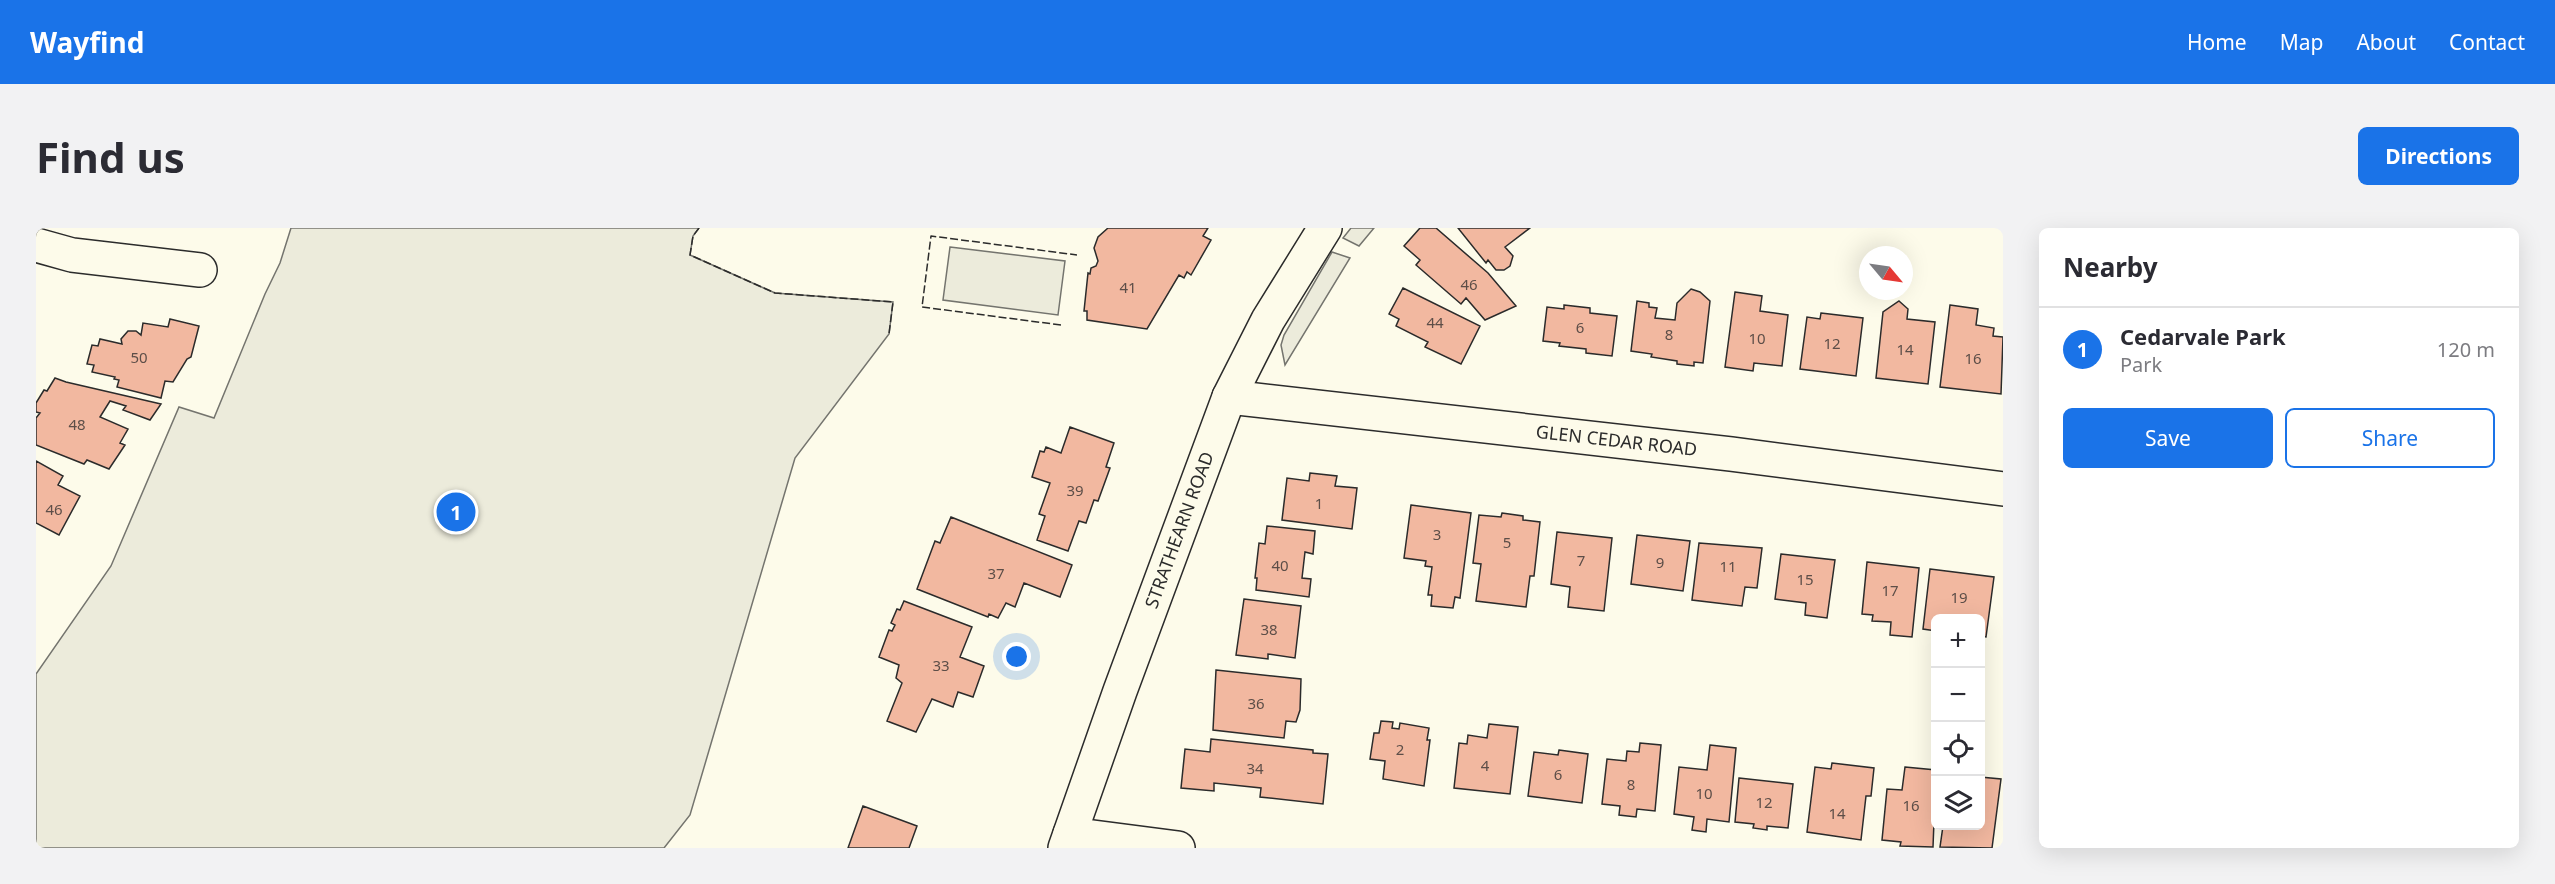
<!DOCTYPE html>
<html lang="en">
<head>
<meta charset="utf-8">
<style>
  body { margin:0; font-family:"Noto Sans",sans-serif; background:#f2f2f3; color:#2b2b33 }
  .controls { position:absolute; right:18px; bottom:18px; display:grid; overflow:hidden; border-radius:9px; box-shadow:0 6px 24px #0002 }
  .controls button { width:54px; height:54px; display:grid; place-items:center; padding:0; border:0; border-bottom:2px solid #e1e1e2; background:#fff; color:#2b2b33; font:30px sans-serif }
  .compass { position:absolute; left:1823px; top:18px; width:54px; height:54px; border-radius:50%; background:#fff; box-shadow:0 6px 24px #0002; rotate:119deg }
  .you { position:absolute; left:981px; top:429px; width:21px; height:21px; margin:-15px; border:4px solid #fff; border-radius:50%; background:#1a73e8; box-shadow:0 0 0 9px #1a73e833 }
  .badge { display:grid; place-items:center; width:39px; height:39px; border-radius:50%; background:#1a73e8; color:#fff; font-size:20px; font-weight:700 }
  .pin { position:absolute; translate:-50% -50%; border:3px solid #fff; box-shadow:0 2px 6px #0006 }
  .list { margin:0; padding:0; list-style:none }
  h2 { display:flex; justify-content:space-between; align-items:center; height:78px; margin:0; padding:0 24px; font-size:26px }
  h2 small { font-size:20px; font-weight:400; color:#7c7c81 }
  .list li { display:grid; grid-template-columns:39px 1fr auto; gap:18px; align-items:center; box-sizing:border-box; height:84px; padding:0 24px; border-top:2px solid #e1e1e2 }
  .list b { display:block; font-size:22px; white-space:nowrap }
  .list p { margin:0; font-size:20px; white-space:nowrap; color:#7c7c81 }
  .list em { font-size:20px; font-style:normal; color:#7c7c81 }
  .actions { display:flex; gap:12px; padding:18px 24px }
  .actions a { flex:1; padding:14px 0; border:2px solid #1a73e8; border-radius:9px; text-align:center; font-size:21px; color:#1a73e8 }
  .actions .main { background:#1a73e8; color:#fff }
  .icon { flex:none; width:33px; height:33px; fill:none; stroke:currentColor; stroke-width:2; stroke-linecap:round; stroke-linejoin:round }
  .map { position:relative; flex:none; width:1967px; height:620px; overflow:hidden; border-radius:9px }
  header { display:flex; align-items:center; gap:36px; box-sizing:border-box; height:84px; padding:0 30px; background:#1a73e8; color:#fff }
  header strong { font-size:28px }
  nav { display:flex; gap:33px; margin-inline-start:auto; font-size:21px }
  .intro { display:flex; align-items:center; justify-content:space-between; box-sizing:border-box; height:144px; padding:0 36px }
  h1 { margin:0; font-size:42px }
  .button { padding:15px 27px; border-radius:9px; background:#1a73e8; color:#fff; font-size:21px; font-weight:700 }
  main { display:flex; gap:36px; padding:0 36px }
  aside { flex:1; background:#fff; border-radius:9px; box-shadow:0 6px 24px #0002 }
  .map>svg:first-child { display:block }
</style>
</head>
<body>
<header>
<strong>Wayfind</strong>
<nav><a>Home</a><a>Map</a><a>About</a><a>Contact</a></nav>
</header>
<div class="intro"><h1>Find us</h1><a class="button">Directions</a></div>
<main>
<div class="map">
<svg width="1967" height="620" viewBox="0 0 1967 620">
  <rect width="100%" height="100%" fill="#fdfbea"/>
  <path fill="#ecebdb" stroke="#74746e" stroke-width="1.5" d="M255 0H663L657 8 654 27 739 65 857 74 853 106 759 230 654 587 628 620H0V446L75 338 143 179 178 190 229 66 244 35Z
    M1315 0H1338L1323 18 1307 10Z
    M914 19 1029 33 1022 87 907 72Z
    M1296 24 1314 30 1249 137 1245 117 1248 107Z"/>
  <path fill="#f2b8a0" stroke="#2b2b2b" stroke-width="1.5" d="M1072 0H1172L1167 8 1175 12 1155 47 1151 44 1148 50 1143 47 1111 101 1051 92V83H1048L1052 45 1054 46 1055 40 1060 38 1062 33 1058 20 1062 9Z
    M1384 0H1400L1452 45 1480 78 1449 92 1430 70 1425 76 1380 37 1384 32 1368 18Z
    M1422 0H1494L1469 19 1477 28 1474 38 1468 42H1460L1452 32 1450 35Z
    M1367 60 1444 98 1425 136 1389 119 1392 114 1360 98 1363 91 1353 86Z
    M1655 61 1664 64 1674 73 1667 135 1658 134V138L1641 136V133L1615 129 1616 126 1595 123 1601 73 1613 75V79L1621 80 1619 90 1639 92 1641 75Z
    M1699 64 1726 68 1724 83 1752 87 1746 138 1718 135 1717 143 1689 139Z
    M1863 73 1872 81 1871 91 1899 94 1892 156 1840 150 1847 84Z
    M1528 77 1554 80V85L1581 88 1576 128 1550 125V121L1523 118 1524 115 1507 113 1511 79 1528 81Z
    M1914 77 1942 81 1940 97 1958 100 1957 108 1967 109 1965 166 1904 159Z
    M1785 85 1827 90 1820 148 1764 141 1771 89 1784 91Z
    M134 91 163 98 155 129 151 131 137 154 129 153 125 170 81 159 83 152 78 151 79 149 56 144 58 137 51 136 56 117 62 118 64 111 86 116 85 111 92 103H100L105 107 107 95 132 99Z
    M19 150 30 154 125 176 114 192 87 182 90 178 74 173 64 189 92 201 84 215 89 217 73 241 51 232 48 236 0 217V190L4 185 0 184V175L8 162 11 163Z
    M1034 199 1078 215 1070 239 1074 240 1062 273 1058 272 1050 295 1043 293 1032 323 1001 312 1009 288 1003 286 1014 255 996 249 1004 223 1008 224 1010 219 1025 225Z
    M0 233 27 248 22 257 44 268 23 307 0 295Z
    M1274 245 1301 248 1299 258 1321 260 1316 301 1246 292 1251 250 1273 253Z
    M1375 277 1435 285 1424 370 1419 369 1417 380 1395 378 1396 367H1392L1396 339 1389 338 1390 333 1368 330Z
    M1466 285 1487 288V292L1504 294 1498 348H1494L1490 379 1440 373 1445 336 1437 335 1443 287 1465 289Z
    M915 289 1036 337 1024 369 988 355 979 379 970 375 962 390 953 386 952 389 881 361 899 313 904 315Z
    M1231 298 1279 303 1277 326 1269 324 1266 350 1275 351 1273 369 1220 362 1221 350H1219L1223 315 1229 316Z
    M1521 304 1576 310 1568 383 1532 379 1534 359 1515 356Z
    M1601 307 1654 313 1647 363 1595 356Z
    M1663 315 1726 320 1721 360 1709 359 1706 378 1656 372Z
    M1745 326 1799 332 1791 390 1769 387 1770 375 1739 371Z
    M1831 334 1883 340 1876 409 1854 407 1855 394 1836 393 1837 387 1826 386Z
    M1894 341 1958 349 1950 409 1944 408V391H1900V403L1887 401Z
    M1208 371 1265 378 1259 430 1232 426V431L1200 427Z
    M868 373 936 399 924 429 948 438 937 469 922 464 917 479 896 471 880 504 851 493 866 455 860 450 863 437 843 429 853 402 856 403 859 397 855 395 861 381 864 382Z
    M1180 442 1265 451 1264 482 1260 494 1250 493 1248 510 1177 502Z
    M1345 493 1357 494 1356 500 1363 501 1364 495 1393 500 1391 512H1394L1388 558 1347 551 1349 533 1334 531 1338 505H1343Z
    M1453 496 1482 499 1474 566 1418 560 1423 515 1431 516 1432 507 1451 510Z
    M1175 511 1277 522V525L1292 526 1287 576 1224 569 1225 560 1178 555V563L1145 560 1149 521 1174 524Z
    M1604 515 1625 517 1619 583 1601 581 1600 589 1583 587 1584 578 1566 576 1571 531 1590 533 1591 523 1603 524Z
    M1674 517 1700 520 1693 594 1671 591 1670 604 1656 602 1658 589 1638 586 1643 539 1671 542Z
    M1523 522 1552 526 1546 575 1492 568 1498 524 1522 527Z
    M1796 535 1838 540 1835 568H1830L1825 612 1771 604 1779 539 1795 541Z
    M1869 539 1900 542 1897 619 1864 618 1865 614 1846 612 1851 561 1866 562Z
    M1944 549 1965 551 1956 620 1904 619 1907 598H1944Z
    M1703 550 1757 556 1752 600 1731 598V602L1717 600 1718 596 1699 594Z
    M827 578 881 598 873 620H812Z"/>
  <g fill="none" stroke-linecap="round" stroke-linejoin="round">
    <g stroke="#2b2b2b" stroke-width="36">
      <g id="minor">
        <path d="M0 17 36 27 164 42"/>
        <path id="s1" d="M1193 169 1695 226 1967 261"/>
        <path d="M1034 606 1142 620"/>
        <path id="s2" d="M1029 620 1084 463 1193 169 1232 92 1289 0"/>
      </g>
    </g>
    <use href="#minor" stroke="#fdfbea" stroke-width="33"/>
    <path stroke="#2b2b2b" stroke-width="1.5" stroke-dasharray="8 3" stroke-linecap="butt" d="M663 0 657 8 654 27 739 65 857 74 853 106
      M1025 97 886 79 895 8 1041 27"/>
  </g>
  <g text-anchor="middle" stroke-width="4.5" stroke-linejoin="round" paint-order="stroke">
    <g font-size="15" fill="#5d4e48">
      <text x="1433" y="62">46</text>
      <text x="1092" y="65">41</text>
      <text x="1399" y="100">44</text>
      <text x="1544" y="105">6</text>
      <text x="1633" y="112">8</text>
      <text x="1721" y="116">10</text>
      <text x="1796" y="121">12</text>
      <text x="1869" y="127">14</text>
      <text x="103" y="135">50</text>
      <text x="1937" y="136">16</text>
      <text x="41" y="202">48</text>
      <text x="1039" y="268">39</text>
      <text x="1283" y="281">1</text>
      <text x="18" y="287">46</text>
      <text x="1401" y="312">3</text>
      <text x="1471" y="320">5</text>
      <text x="1545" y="338">7</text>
      <text x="1624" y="340">9</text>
      <text x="1244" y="343">40</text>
      <text x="1692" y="344">11</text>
      <text x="960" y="351">37</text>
      <text x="1769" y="357">15</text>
      <text x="1854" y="368">17</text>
      <text x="1923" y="375">19</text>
      <text x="1233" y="407">38</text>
      <text x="905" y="443">33</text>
      <text x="1220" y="481">36</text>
      <text x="1364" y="527">2</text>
      <text x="1449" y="543">4</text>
      <text x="1219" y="546">34</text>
      <text x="1522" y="552">6</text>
      <text x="1595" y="562">8</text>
      <text x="1668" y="571">10</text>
      <text x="1728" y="580">12</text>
      <text x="1875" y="583">16</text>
      <text x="1801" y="591">14</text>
    </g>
    <g font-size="18" fill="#2b2b2b" stroke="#fdfbea">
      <text dy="6" stroke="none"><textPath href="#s1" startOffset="390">GLEN CEDAR ROAD</textPath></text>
      <text dy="6" stroke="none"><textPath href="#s2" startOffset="338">STRATHEARN ROAD</textPath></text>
    </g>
  </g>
</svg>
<div class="controls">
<button>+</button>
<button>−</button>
<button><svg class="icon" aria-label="locate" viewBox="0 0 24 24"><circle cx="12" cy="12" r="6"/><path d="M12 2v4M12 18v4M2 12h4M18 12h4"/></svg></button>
<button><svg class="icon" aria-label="layers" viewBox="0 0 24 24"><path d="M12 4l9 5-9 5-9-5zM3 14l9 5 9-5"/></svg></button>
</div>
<svg class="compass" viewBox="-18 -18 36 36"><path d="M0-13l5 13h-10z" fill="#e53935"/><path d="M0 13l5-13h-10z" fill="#7c7c81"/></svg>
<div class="you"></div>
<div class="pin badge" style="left:420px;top:284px">1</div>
</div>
<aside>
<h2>Nearby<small></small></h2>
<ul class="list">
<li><span class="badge">1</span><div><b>Cedarvale Park</b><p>Park</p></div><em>120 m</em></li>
</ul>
<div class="actions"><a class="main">Save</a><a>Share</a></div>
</aside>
</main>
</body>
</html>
